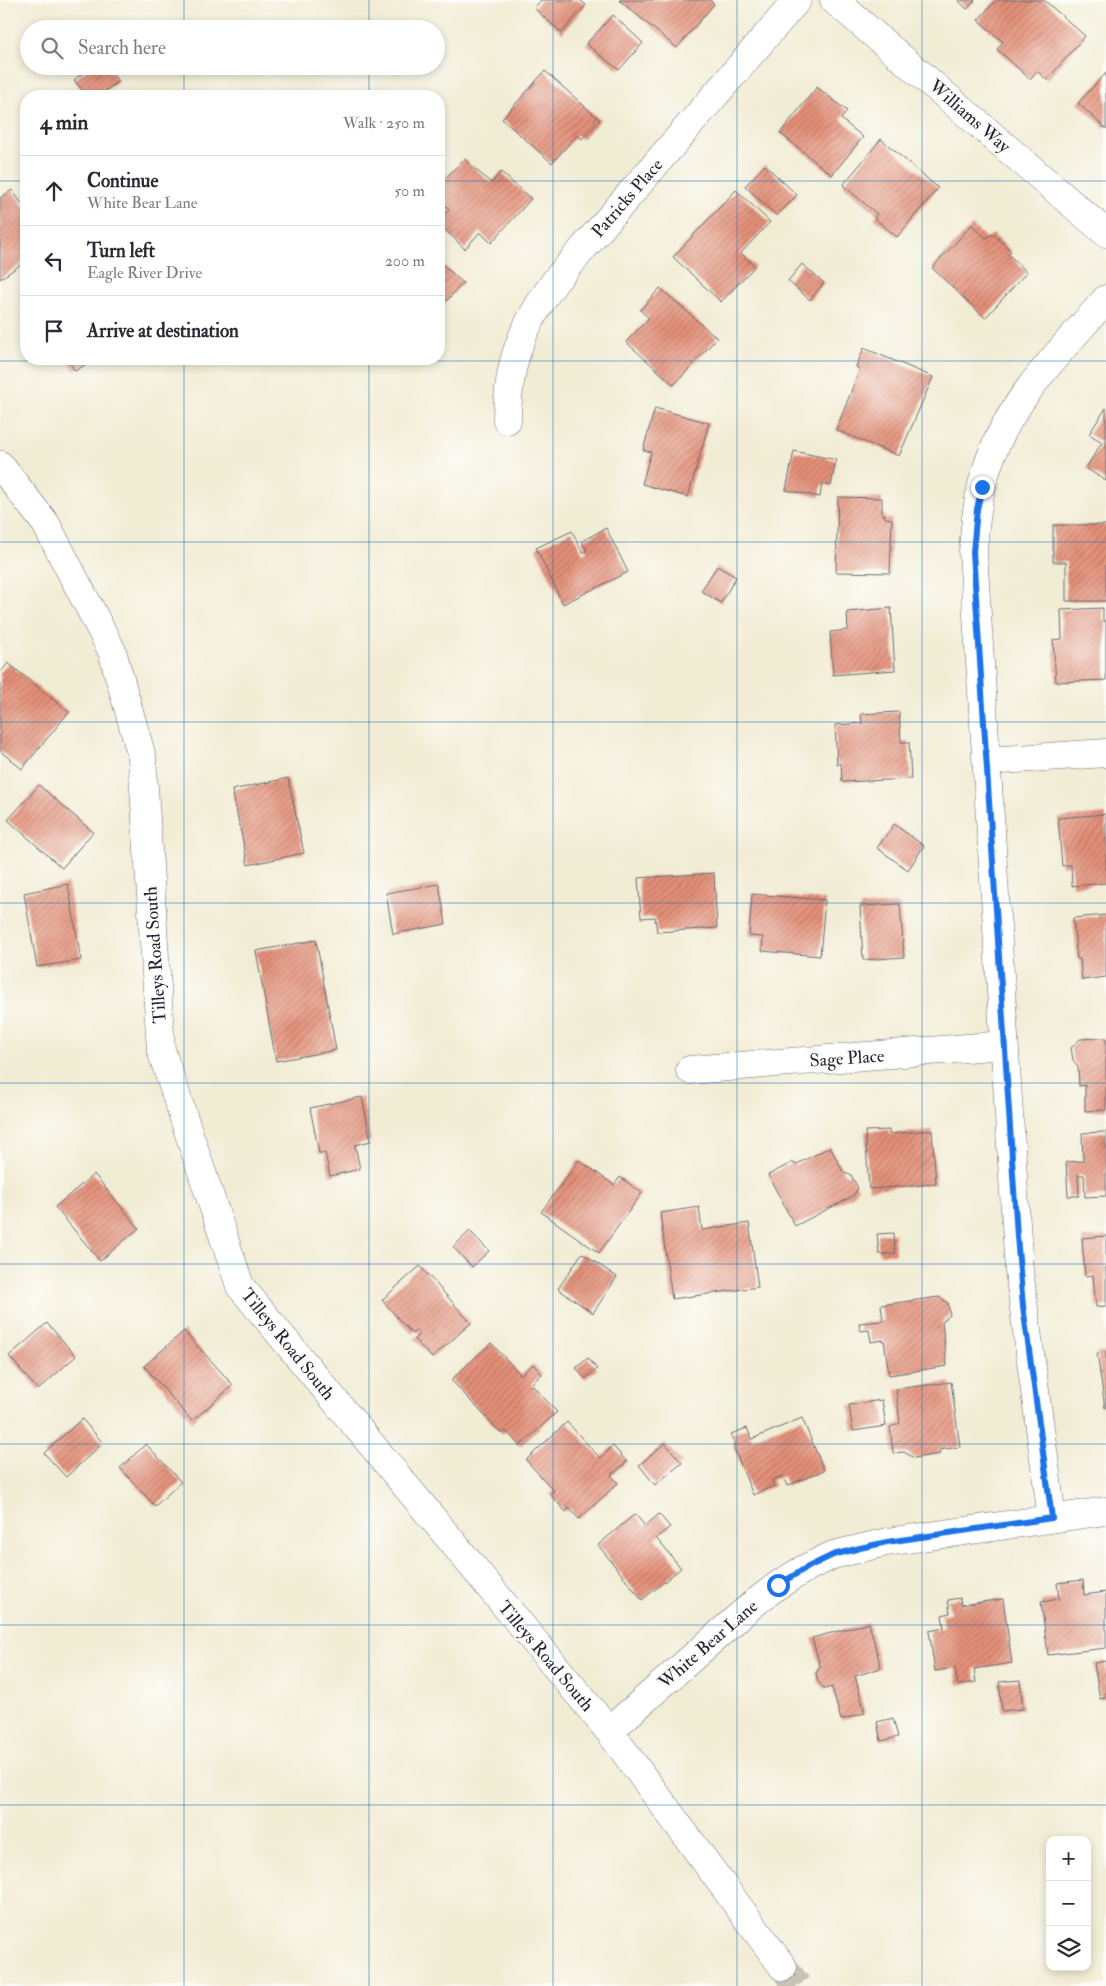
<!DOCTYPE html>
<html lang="en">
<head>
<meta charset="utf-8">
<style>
  body { margin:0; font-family:"IM FELL Double Pica",serif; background:#f7f7f7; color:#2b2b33 }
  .controls { position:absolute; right:15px; bottom:15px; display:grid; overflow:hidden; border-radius:10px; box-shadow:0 2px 8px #0003 }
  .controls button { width:45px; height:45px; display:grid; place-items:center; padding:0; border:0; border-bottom:1px solid #e1e1e2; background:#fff; color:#2b2b33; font:25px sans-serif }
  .stop { position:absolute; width:15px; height:15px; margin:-11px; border:4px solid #1a73e8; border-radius:50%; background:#fff }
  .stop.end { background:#1a73e8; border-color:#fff; box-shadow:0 1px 5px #0008 }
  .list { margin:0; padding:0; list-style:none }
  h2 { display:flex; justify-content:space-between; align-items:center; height:65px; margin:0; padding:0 20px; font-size:21px }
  h2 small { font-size:16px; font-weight:400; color:#7c7c81 }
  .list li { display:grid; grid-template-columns:32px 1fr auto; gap:15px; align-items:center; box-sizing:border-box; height:70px; padding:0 20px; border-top:1px solid #e1e1e2 }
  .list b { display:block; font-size:19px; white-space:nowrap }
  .list p { margin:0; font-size:16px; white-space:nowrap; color:#7c7c81 }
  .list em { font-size:16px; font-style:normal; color:#7c7c81 }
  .icon { flex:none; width:28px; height:28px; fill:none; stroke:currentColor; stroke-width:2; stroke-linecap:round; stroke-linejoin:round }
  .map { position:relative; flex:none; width:1106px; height:1986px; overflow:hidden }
  .search { position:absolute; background:#fff; box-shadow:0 2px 8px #0003; left:20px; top:20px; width:425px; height:55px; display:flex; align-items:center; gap:12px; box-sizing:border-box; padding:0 18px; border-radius:28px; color:#7c7c81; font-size:19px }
  .panel { position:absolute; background:#fff; box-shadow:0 2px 8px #0003; left:20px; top:90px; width:425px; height:275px; border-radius:20px }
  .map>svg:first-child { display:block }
</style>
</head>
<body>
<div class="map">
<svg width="1106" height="1986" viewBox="0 0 1106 1986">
  <defs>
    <pattern id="building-hatch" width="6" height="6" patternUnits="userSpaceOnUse" patternTransform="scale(1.25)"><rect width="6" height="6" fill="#e49078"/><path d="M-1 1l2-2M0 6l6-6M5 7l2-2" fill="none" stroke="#b87564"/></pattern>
  </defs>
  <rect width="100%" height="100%" fill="#fdfcf7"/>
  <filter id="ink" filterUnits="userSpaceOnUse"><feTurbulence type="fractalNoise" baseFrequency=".02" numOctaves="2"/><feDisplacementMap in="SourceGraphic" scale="10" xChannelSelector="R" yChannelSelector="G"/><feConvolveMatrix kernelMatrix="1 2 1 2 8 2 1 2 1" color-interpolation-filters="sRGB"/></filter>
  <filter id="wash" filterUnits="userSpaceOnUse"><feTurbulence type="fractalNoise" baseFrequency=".0096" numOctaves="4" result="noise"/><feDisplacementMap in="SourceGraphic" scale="20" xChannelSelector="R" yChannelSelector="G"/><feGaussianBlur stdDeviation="1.12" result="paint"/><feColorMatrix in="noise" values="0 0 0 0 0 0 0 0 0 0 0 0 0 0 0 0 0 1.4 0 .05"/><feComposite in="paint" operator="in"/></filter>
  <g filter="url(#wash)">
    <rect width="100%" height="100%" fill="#f1ecd4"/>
    <g id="blocks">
      <path fill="url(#building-hatch)" d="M541 0H580L586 5 562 33 534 8Z
        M619 0H710L714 4 677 48Z
        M958 0H975L967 9Z
        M996 0H1044L1085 36 1047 80 1037 71 1030 79 997 49 1003 42 978 20Z
        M613 15 643 43 619 70 586 44Z
        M92 66H106L118 81 99 96H87L74 80Z
        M545 71 600 120 582 139 577 135 552 163 502 119Z
        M1106 73V129L1078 103Z
        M817 87 847 111 841 119 863 137 832 175 780 133Z
        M881 139 938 188 897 237 874 218 877 214 843 185Z
        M464 159 491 183 501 172 531 199 491 243 480 232 465 249 439 224V221L449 209 439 199V185Z
        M765 165 797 195 777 216 745 186Z
        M12 190 25 208H26V261L0 279V198Z
        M736 190 770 222 741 253 755 266 721 302 673 257Z
        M972 225 986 238 993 234 1011 251 1008 254 1027 272 985 318 932 268Z
        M439 261 463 283 439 309Z
        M802 264 824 283 810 300 788 281Z
        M660 288 717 338 674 385 626 342 649 318 640 310Z
        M864 348 933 377 899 456 836 430 860 369 856 367Z
        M67 359H95L75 371Z
        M655 408 709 423 688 497 642 484 651 452 643 450Z
        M1106 408V481L1086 468 1102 442 1089 434Z
        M794 451 836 460 831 486 822 484 820 497 786 490Z
        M838 497 882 498V515L885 514V518L892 519 890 573 836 572Z
        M1053 525H1106V601H1066V562H1053Z
        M606 528 628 572 563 604 536 548 572 531 583 553 587 551 582 541Z
        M717 566 736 577 721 603 701 591Z
        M891 608 895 670 833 675 830 632 848 630 847 612Z
        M1103 608V621H1106V680L1056 682 1053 640 1062 639 1061 610Z
        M8 663 69 712 22 769 0 751V673Z
        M899 712 901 742H909L911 779 842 782 841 763 837 765 835 725 862 723 861 714Z
        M288 778 304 853 248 865 232 790Z
        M39 785 93 832 62 868 8 820Z
        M1106 814V883L1072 886 1071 865 1062 866 1058 818Z
        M894 824 924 846 908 870 877 848Z
        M714 873 717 928 657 932 655 917 641 918 638 878Z
        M68 884 81 960 37 967 24 893Z
        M439 884 446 924 393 934 386 893Z
        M752 894 825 900 820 956 762 951 763 937 749 936Z
        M900 904 904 957 863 960 860 906Z
        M1106 915V977L1082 980 1080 959H1077L1073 918Z
        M316 940 336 1050 276 1061 256 951Z
        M1106 1038V1110L1085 1111V1085L1079 1086 1078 1067 1073 1060 1071 1048 1080 1039Z
        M362 1097 371 1141 355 1145 360 1169 330 1176 325 1153H319L310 1108Z
        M889 1130V1134L932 1130 936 1184 869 1189 865 1131Z
        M1106 1132V1196L1085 1197 1084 1175H1078L1079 1196H1068L1066 1162 1083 1161 1082 1133Z
        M830 1147 844 1173 851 1175 858 1188 853 1196 795 1226 768 1175 793 1162 795 1165Z
        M579 1160 614 1185 620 1177 642 1193 599 1253 541 1212Z
        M94 1174 139 1228 100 1261 55 1207Z
        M699 1207 702 1230 749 1223 758 1287 672 1299 660 1213Z
        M470 1231 489 1251 472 1267 453 1247Z
        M894 1233 895 1254H879L877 1234Z
        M1106 1236V1306L1096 1307 1093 1275 1085 1276 1082 1238Z
        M582 1253 617 1277 593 1313 558 1289Z
        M420 1266 471 1323 432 1358 414 1339 420 1334 417 1330 412 1334 382 1300Z
        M939 1297 948 1303 950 1315 942 1322 947 1366 889 1375 884 1340 871 1342 869 1330 860 1331 859 1323 883 1321 881 1305Z
        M47 1323 76 1356 38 1390 9 1356Z
        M184 1331 233 1385 192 1421 144 1366Z
        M491 1343 521 1375 533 1364 542 1374 531 1384 557 1412 520 1446 506 1431 502 1434 451 1380Z
        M1106 1352V1408H1105L1097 1353Z
        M588 1358 597 1369 585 1379 576 1368Z
        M951 1382 960 1447 939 1450 940 1454 914 1458 904 1452 893 1453 890 1427 900 1423 896 1389Z
        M882 1400 886 1426 853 1431 849 1405Z
        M802 1418 824 1470 787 1486 783 1476 772 1480 774 1486 753 1495 733 1446 735 1445 731 1434 747 1428 752 1439Z
        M82 1419 103 1443 66 1477 44 1453Z
        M567 1422 600 1458 613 1446 627 1462 611 1475 618 1483 579 1519 569 1508 566 1512 550 1494 554 1491 526 1460Z
        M665 1443 682 1463 655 1485 639 1465Z
        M146 1444 181 1482 155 1506 120 1468Z
        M635 1514 645 1526 659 1514 670 1527 656 1538 681 1568 642 1600 598 1545Z
        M1083 1580 1084 1595 1106 1592V1648L1048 1655 1041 1602 1059 1599 1057 1583Z
        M960 1598 961 1605 1003 1599 1012 1663 974 1669 976 1682 958 1685 955 1668 935 1671 929 1631 944 1628 942 1615 950 1613 948 1600Z
        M869 1623 881 1668 855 1676 865 1713 841 1720 832 1687 825 1689 818 1682 816 1673 820 1666 812 1638Z
        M1106 1661V1698L1100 1699 1094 1663Z
        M1020 1680 1023 1709 1002 1711 999 1682Z
        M893 1718 898 1737 881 1741 877 1722Z"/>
    </g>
  </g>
  <g filter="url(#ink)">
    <use href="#blocks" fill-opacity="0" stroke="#6a6971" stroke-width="1"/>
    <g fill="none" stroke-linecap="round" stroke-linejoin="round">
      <path stroke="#c8c4b5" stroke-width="28" stroke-dasharray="28 14" stroke-linecap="butt" d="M783 1967 798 1986"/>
      <g stroke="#6a6971" stroke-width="29">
        <path id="street" d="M834 0 1106 233
          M507 420C508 361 521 328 556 280L797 0
          M0 465 46 524 112 651 142 757 161 1050 240 1286 609 1731 783 1967
          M987 761 1106 753
          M690 1070 1004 1045
          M1052 1518 1019 1271 973 552C975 522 978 493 988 465 1009 400 1062 350 1106 299
          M609 1731 752 1605 778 1585 806 1568 833 1555 887 1542 1106 1511"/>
      </g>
      <use href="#street" stroke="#fff" stroke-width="28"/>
    </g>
  </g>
  <g fill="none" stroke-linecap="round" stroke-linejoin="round" filter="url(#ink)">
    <path stroke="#1a73e8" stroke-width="6" d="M778 1585 806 1568 833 1555 860 1548 887 1542 1052 1518 1023 1306 1017 1236 973 552 977 509 982 487"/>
  </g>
  <path fill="none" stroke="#1f6fb2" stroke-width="1" stroke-opacity="0.55" d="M184 0V29M369 0V29M553 0V1986M737 0V1986M922 0V1986M184 66V96M369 66V96M0 181H26M439 181H1106M184 359V1986M369 359V1986M0 361H1106M0 542H1106M0 722H1106M0 903H1106M0 1083H1106M0 1264H1106M0 1444H1106M0 1625H1106M0 1805H1106"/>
  <g text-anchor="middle" stroke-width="4" stroke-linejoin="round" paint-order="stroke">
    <g font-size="18" fill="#22223b" stroke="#fdfcf7">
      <text transform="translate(970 116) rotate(41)" y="6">Williams Way</text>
      <text transform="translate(627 198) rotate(-49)" y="6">Patricks Place</text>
      <text transform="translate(155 955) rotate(-94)" y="6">Tilleys Road South</text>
      <text transform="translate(847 1058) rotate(-4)" y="6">Sage Place</text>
      <text transform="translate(288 1344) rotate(51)" y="6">Tilleys Road South</text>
      <text transform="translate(708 1644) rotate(-41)" y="6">White Bear Lane</text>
      <text transform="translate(546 1656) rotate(50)" y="6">Tilleys Road South</text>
    </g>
  </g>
</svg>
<div class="controls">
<button>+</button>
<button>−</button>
<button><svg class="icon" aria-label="layers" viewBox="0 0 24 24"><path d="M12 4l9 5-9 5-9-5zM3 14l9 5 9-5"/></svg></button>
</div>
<div class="stop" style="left:778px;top:1585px"></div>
<div class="stop end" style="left:982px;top:487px"></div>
<div class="search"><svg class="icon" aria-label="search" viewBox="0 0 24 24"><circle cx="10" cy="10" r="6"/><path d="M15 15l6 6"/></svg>Search here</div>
<section class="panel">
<h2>4 min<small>Walk · 250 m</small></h2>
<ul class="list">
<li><svg class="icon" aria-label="ahead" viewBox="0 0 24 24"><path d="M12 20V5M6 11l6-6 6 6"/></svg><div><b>Continue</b><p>White Bear Lane</p></div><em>50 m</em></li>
<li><svg class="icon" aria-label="left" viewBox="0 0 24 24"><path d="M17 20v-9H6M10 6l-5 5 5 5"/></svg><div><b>Turn left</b><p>Eagle River Drive</p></div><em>200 m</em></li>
<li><svg class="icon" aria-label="arrive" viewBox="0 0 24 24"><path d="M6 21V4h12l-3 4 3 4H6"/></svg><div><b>Arrive at destination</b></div></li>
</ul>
</section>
</div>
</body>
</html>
